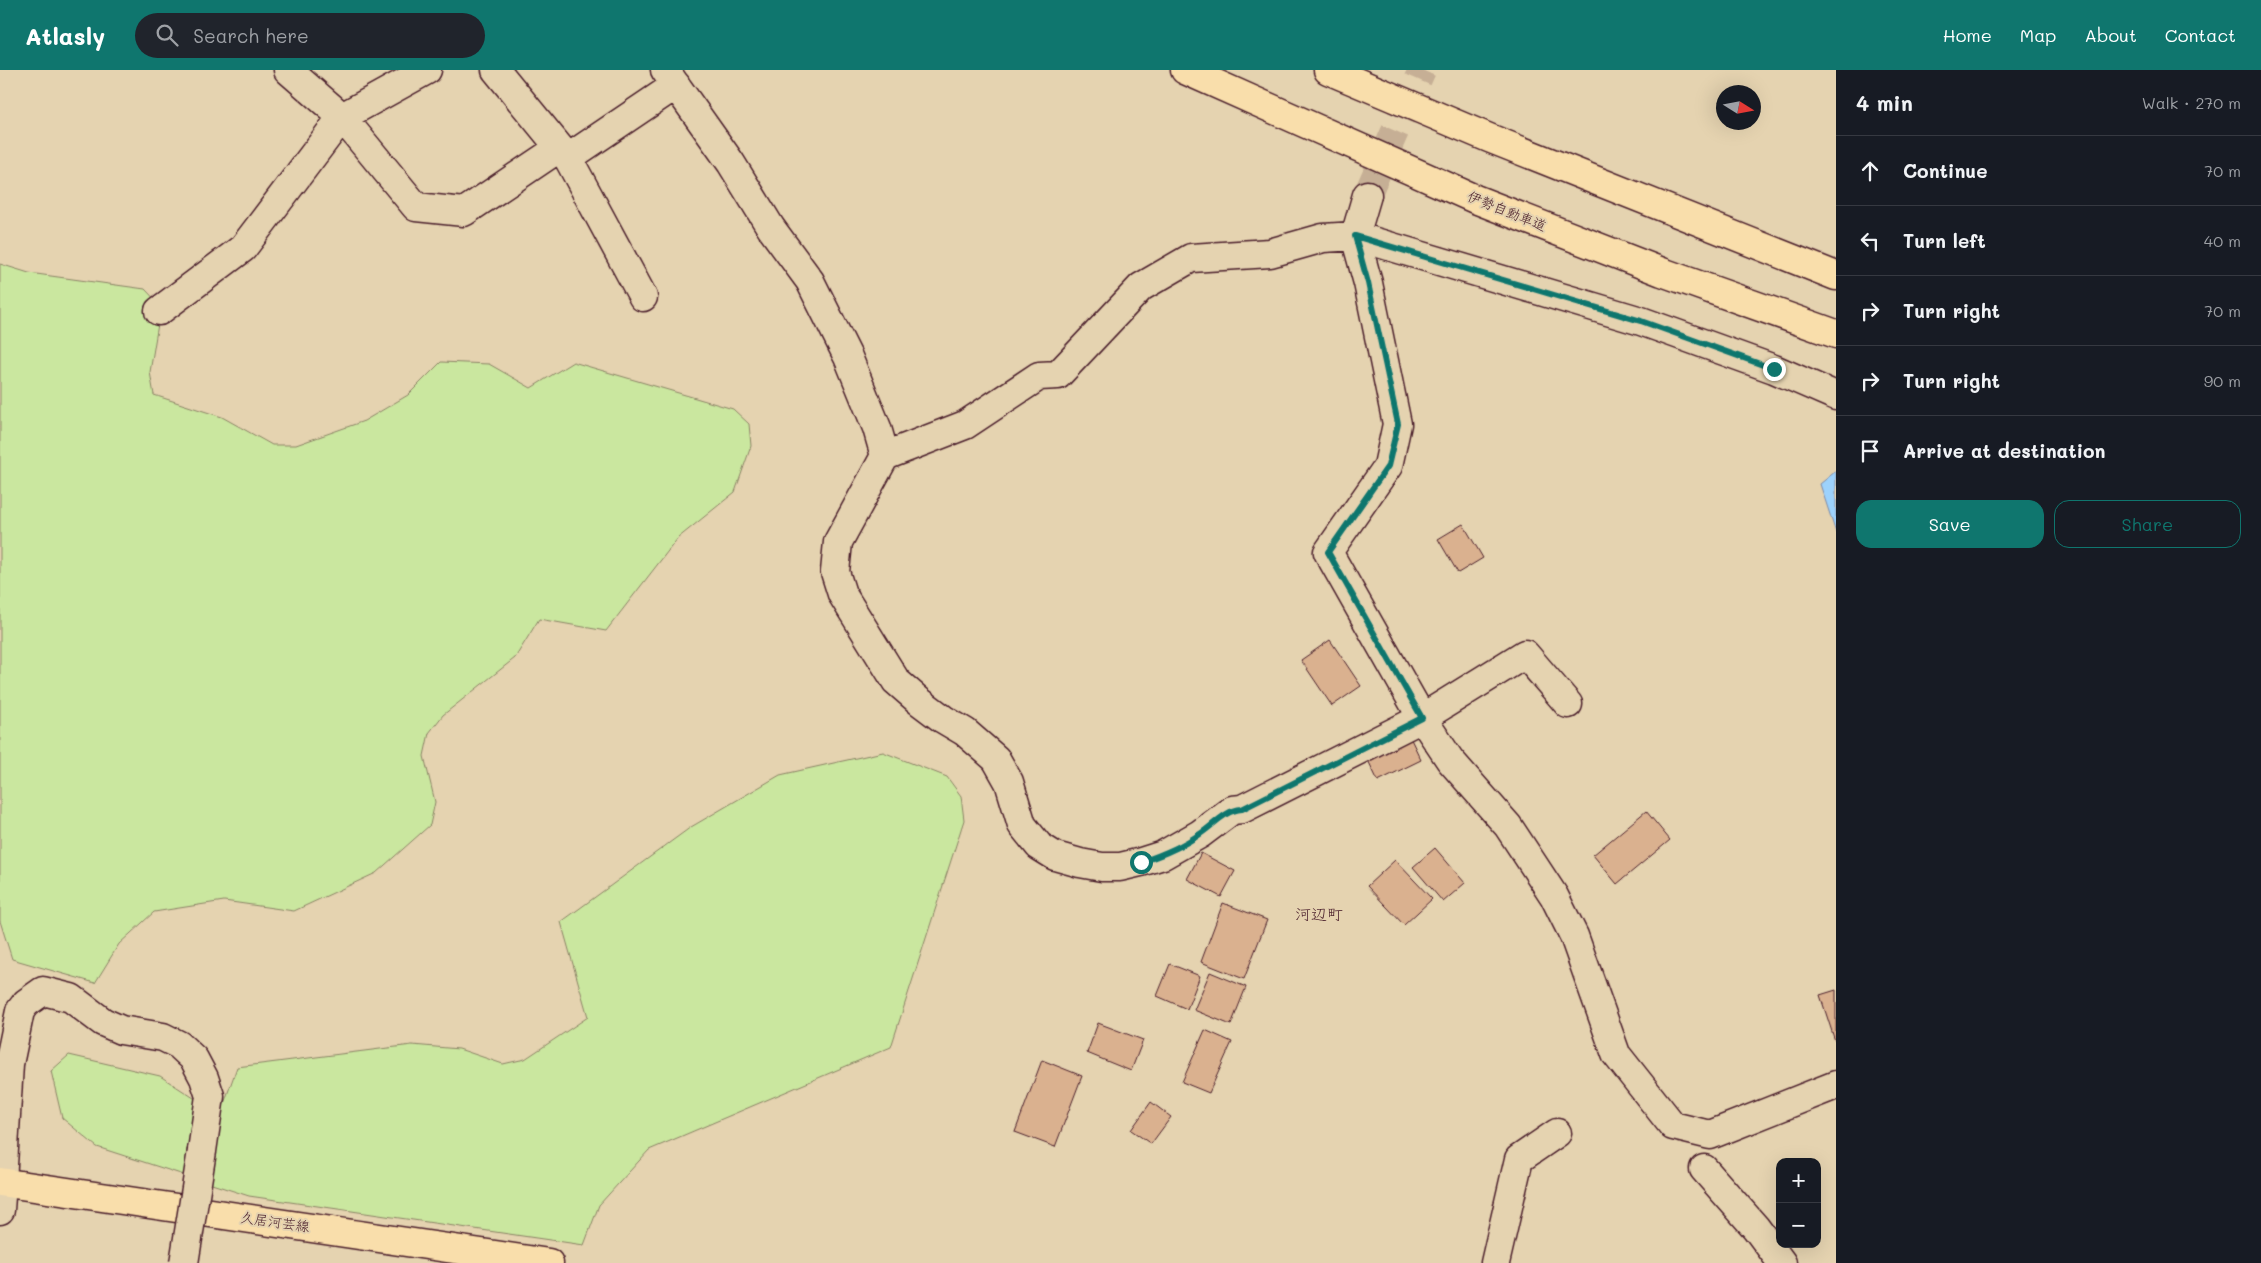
<!DOCTYPE html>
<html lang="en">
<head>
<meta charset="utf-8">
<style>
  body { margin:0; font-family:Mali,"Klee One",sans-serif; background:#20242c; color:#f1f3f6 }
  .controls { position:absolute; right:15px; bottom:15px; display:grid; overflow:hidden; border-radius:10px; box-shadow:0 5px 20px #0002 }
  .controls button { width:45px; height:45px; display:grid; place-items:center; padding:0; border:0; border-bottom:1px solid #363941; background:#171b24; color:#f1f3f6; font:25px sans-serif }
  .compass { position:absolute; left:1716px; top:15px; width:45px; height:45px; border-radius:50%; background:#171b24; box-shadow:0 5px 20px #0002; rotate:101deg }
  .stop { position:absolute; width:15px; height:15px; margin:-11px; border:4px solid #0f766e; border-radius:50%; background:#fff }
  .stop.end { background:#0f766e; border-color:#fff; box-shadow:0 1px 5px #0008 }
  .list { margin:0; padding:0; list-style:none }
  h2 { display:flex; justify-content:space-between; align-items:center; height:65px; margin:0; padding:0 20px; font-size:21px }
  h2 small { font-size:16px; font-weight:400; color:#9ea1a6 }
  .list li { display:grid; grid-template-columns:32px 1fr auto; gap:15px; align-items:center; box-sizing:border-box; height:70px; padding:0 20px; border-top:1px solid #363941 }
  .list b { display:block; font-size:19px; white-space:nowrap }
  .list em { font-size:16px; font-style:normal; color:#9ea1a6 }
  .actions { display:flex; gap:10px; padding:15px 20px }
  .actions a { flex:1; padding:11px 0; border:1px solid #0f766e; border-radius:15px; text-align:center; font-size:18px; color:#0f766e }
  .actions .main { background:#0f766e; color:#fff }
  .icon { flex:none; width:28px; height:28px; fill:none; stroke:currentColor; stroke-width:2; stroke-linecap:round; stroke-linejoin:round }
  .map { position:relative; flex:none; width:1836px; height:1193px; overflow:hidden }
  header { display:flex; align-items:center; gap:30px; box-sizing:border-box; height:70px; padding:0 25px; background:#0f766e; color:#fff }
  header strong { font-size:24px }
  nav { display:flex; gap:28px; margin-inline-start:auto; font-size:18px }
  .search { width:350px; height:45px; background:#20242c; display:flex; align-items:center; gap:12px; box-sizing:border-box; padding:0 18px; border-radius:28px; color:#9ea1a6; font-size:19px }
  main { display:flex }
  aside { flex:1; background:#171b24 }
  .map>svg:first-child { display:block }
</style>
</head>
<body>
<header>
<strong>Atlasly</strong>
<div class="search"><svg class="icon" aria-label="search" viewBox="0 0 24 24"><circle cx="10" cy="10" r="6"/><path d="M15 15l6 6"/></svg>Search here</div>
<nav><a>Home</a><a>Map</a><a>About</a><a>Contact</a></nav>
</header>
<main>
<div class="map">
<svg width="1836" height="1193" viewBox="0 0 1836 1193">
  <rect width="100%" height="100%" fill="#e5d3b0"/>
  <filter id="ink" filterUnits="userSpaceOnUse"><feTurbulence type="fractalNoise" baseFrequency=".02" numOctaves="2"/><feDisplacementMap in="SourceGraphic" scale="10" xChannelSelector="R" yChannelSelector="G"/><feConvolveMatrix kernelMatrix="1 2 1 2 8 2 1 2 1" color-interpolation-filters="sRGB"/></filter>
  <g filter="url(#ink)">
    <path fill="#cae79f" stroke="#8a8365" d="M0 194 29 203 145 219 161 236 150 302 154 325 222 347 272 375H296L364 351 408 325 441 292 489 294 531 318 573 292 733 339 749 354 751 376 735 422 678 468 606 561 539 549 515 588 443 645 429 663 424 686 435 732 430 755 376 803 294 841 224 831 154 842 119 874 95 913 12 889 0 851Z
      M883 682 947 707 961 726 964 750 891 977 649 1080 599 1135 584 1175 249 1126 97 1077 62 1048 51 1001 69 985 160 1006 220 1045 237 997 412 975 459 979 503 994 525 989 588 947 561 852 691 757 780 705Z"/>
    <path fill="#9dd2fc" stroke="#7c8aa8" d="M1836 401V463L1820 414Z"/>
    <path fill="#dab18f" stroke="#4a1f2b" d="M1463 454 1483 488 1458 503 1438 469Z
      M1330 570 1361 616 1332 636 1301 590Z
      M1409 665 1421 690 1378 711 1366 686Z
      M1646 741 1670 770 1617 814 1593 785Z
      M1435 778 1465 813 1443 832 1413 797Z
      M1201 783 1235 801 1221 827 1187 809Z
      M1395 790 1432 829 1404 855 1367 816Z
      M1223 833 1267 850 1244 909 1201 892Z
      M1170 894 1200 906 1187 939 1157 926Z
      M1210 902 1246 917 1231 955 1194 940Z
      M1836 920V971H1835L1820 925Z
      M1098 953 1143 970 1131 1001 1087 983Z
      M1205 960 1232 972 1209 1023 1182 1012Z
      M1042 990 1082 1006 1055 1077 1015 1062Z
      M1151 1032 1171 1047 1151 1074 1131 1060Z"/>
    <g fill="none" stroke-linecap="round" stroke-linejoin="round">
      <path stroke="#c6af95" stroke-width="28" stroke-dasharray="28 14" stroke-linecap="butt" d="M1367 125 1422 0"/>
      <g stroke="#4a1f2b" stroke-width="31">
        <path id="minor" d="M288 0 342 47 416 137 464 142 559 78
          M496 0 568 88 643 227
          M665 0 731 93 771 158 810 211 848 287 877 358 885 386 838 472 835 502 842 524 896 611 919 631 943 649 965 662 996 689 1009 712 1022 755 1039 776 1055 786 1080 793 1102 797H1120L1141 792 1163 785 1200 764 1232 740 1242 739 1422 648 1525 584 1568 634
          M568 88 676 15
          M1367 125 1355 166 1368 213 1397 354 1388 396 1328 482 1422 648 1450 690 1508 756 1554 826 1574 866 1616 984 1673 1056 1710 1065 1836 1015
          M159 241 243 178 342 47 427 0
          M885 386 965 355 1039 306 1058 305 1141 217 1191 188 1270 183 1323 168 1355 166 1641 251 1774 299 1836 326
          M1704 1099 1756 1158 1782 1193
          M2 1112 9 994 20 941 26 933 43 921 71 928 103 952 121 960 163 967 179 975 194 989 204 1008 210 1026 202 1081
          M1495 1193 1519 1089 1557 1063"/>
      </g>
      <g stroke="#4a1f2b" stroke-width="31">
        <path id="tertiary" d="M0 1140 2 1112"/>
      </g>
      <g stroke="#4a1f2b" stroke-width="31">
        <path id="primary" d="M0 1112 549 1193"/>
      </g>
      <g stroke="#4a1f2b" stroke-width="31">
        <path id="motorway" d="M1185 0 1475 129 1662 202 1836 264
          M1328 0 1489 68 1836 206"/>
      </g>
      <use href="#minor" stroke="#e5d3b0" stroke-width="28"/>
      <use href="#tertiary" stroke="#e5d3b0" stroke-width="28"/>
      <use href="#primary" stroke="#f9deab" stroke-width="28"/>
      <use href="#motorway" stroke="#f9deab" stroke-width="28"/>
      <g stroke="#4a1f2b" stroke-width="31" stroke-linecap="butt">
        <path id="minor-bridge" d="M184 1193 202 1081"/>
      </g>
      <use href="#minor-bridge" stroke="#e5d3b0" stroke-width="28"/>
    </g>
  </g>
  <g fill="none" stroke-linecap="round" stroke-linejoin="round" filter="url(#ink)">
    <path stroke="#0f766e" stroke-width="6" d="M1141 792C1162 785 1182 777 1200 764 1214 755 1225 740 1242 739L1422 648 1328 482 1388 396 1398 354 1368 213 1355 166 1641 251 1774 299"/>
  </g>
  <g text-anchor="middle" stroke-width="4" stroke-linejoin="round" paint-order="stroke">
    <g font-size="14" fill="#4a1f2b" stroke="#e5d3b0">
      <text transform="translate(1507 141) rotate(22)" y="5">伊勢自動車道</text>
      <text transform="translate(275 1152) rotate(8)" y="5">久居河芸線</text>
    </g>
    <g font-size="16" fill="#4a1f2b" stroke="#e5d3b0">
      <text x="1319" y="850">河辺町</text>
    </g>
  </g>
</svg>
<div class="controls">
<button>+</button>
<button>−</button>
</div>
<svg class="compass" viewBox="-18 -18 36 36"><path d="M0-13l5 13h-10z" fill="#e53935"/><path d="M0 13l5-13h-10z" fill="#9ea1a6"/></svg>
<div class="stop" style="left:1141px;top:792px"></div>
<div class="stop end" style="left:1774px;top:299px"></div>
</div>
<aside>
<h2>4 min<small>Walk · 270 m</small></h2>
<ul class="list">
<li><svg class="icon" aria-label="ahead" viewBox="0 0 24 24"><path d="M12 20V5M6 11l6-6 6 6"/></svg><div><b>Continue</b></div><em>70 m</em></li>
<li><svg class="icon" aria-label="left" viewBox="0 0 24 24"><path d="M17 20v-9H6M10 6l-5 5 5 5"/></svg><div><b>Turn left</b></div><em>40 m</em></li>
<li><svg class="icon" aria-label="right" viewBox="0 0 24 24"><path d="M7 20v-9h11M14 6l5 5-5 5"/></svg><div><b>Turn right</b></div><em>70 m</em></li>
<li><svg class="icon" aria-label="right" viewBox="0 0 24 24"><path d="M7 20v-9h11M14 6l5 5-5 5"/></svg><div><b>Turn right</b></div><em>90 m</em></li>
<li><svg class="icon" aria-label="arrive" viewBox="0 0 24 24"><path d="M6 21V4h12l-3 4 3 4H6"/></svg><div><b>Arrive at destination</b></div></li>
</ul>
<div class="actions"><a class="main">Save</a><a>Share</a></div>
</aside>
</main>
</body>
</html>
